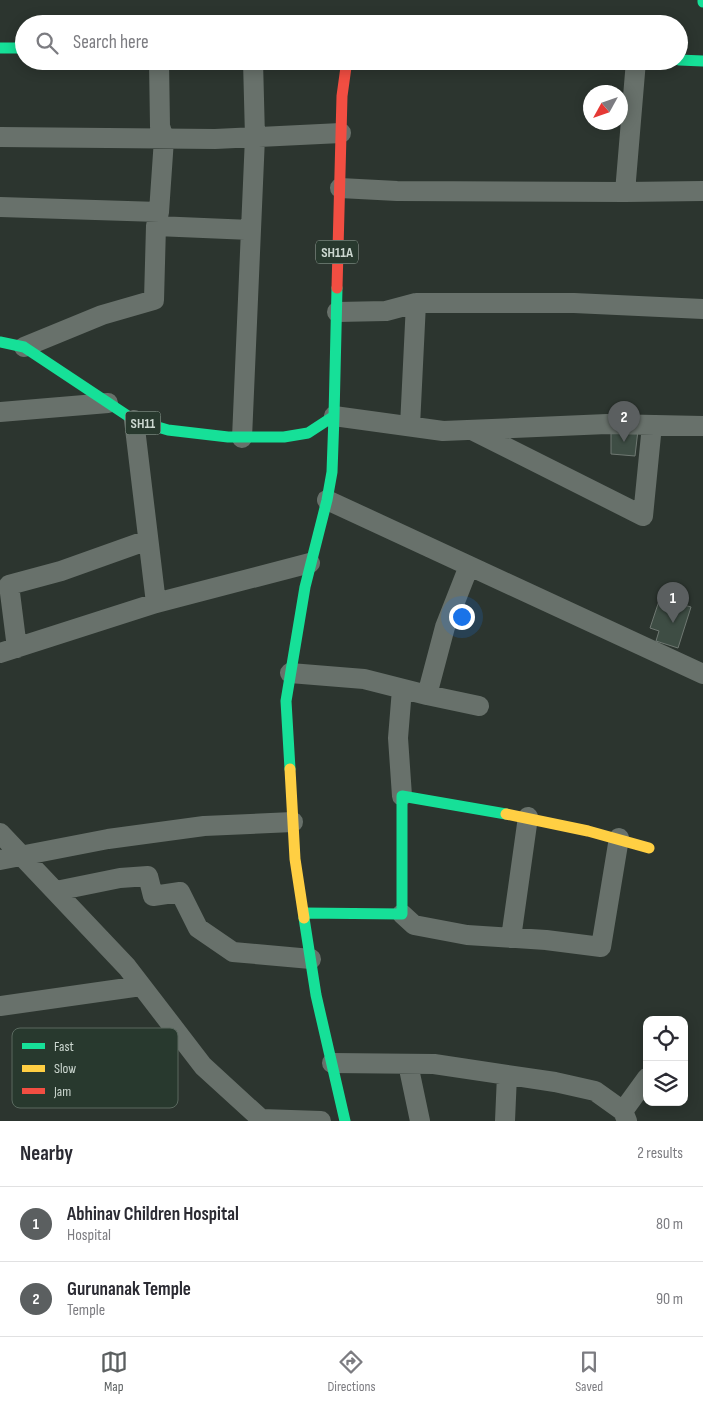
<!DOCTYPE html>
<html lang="en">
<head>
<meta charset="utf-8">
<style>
  body { margin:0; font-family:"Sofia Sans Condensed",sans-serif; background:#f7f7f7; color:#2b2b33 }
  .controls { position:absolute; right:15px; bottom:15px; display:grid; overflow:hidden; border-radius:10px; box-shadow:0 2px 12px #0003 }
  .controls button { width:45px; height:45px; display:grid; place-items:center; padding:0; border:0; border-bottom:1px solid #e1e1e2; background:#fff; color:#2b2b33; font:25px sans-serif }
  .compass { position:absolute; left:583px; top:85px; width:45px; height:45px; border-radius:50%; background:#fff; box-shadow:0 2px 12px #0003; rotate:230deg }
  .you { position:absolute; left:461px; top:616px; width:18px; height:18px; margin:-12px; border:4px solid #fff; border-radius:50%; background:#1a73e8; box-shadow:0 0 0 8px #1a73e833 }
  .badge { display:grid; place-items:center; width:32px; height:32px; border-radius:50%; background:#5b5f60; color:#fff; font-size:16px; font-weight:700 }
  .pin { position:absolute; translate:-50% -41px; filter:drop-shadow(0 1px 2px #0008) }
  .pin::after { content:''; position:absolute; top:26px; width:18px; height:15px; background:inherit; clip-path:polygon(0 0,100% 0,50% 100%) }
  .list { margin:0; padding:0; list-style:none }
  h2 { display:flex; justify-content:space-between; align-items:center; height:65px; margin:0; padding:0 20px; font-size:21px }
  h2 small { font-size:16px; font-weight:400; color:#7c7c81 }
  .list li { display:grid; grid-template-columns:32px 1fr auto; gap:15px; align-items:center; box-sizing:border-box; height:75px; padding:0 20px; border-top:1px solid #e1e1e2 }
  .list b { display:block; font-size:19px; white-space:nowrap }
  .list p { margin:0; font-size:16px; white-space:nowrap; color:#7c7c81 }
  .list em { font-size:16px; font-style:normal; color:#7c7c81 }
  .icon { flex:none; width:28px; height:28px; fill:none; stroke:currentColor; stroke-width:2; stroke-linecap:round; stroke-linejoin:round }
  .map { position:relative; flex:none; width:703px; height:1121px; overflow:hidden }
  .search { position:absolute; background:#fff; box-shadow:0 2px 12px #0003; left:15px; right:15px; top:15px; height:55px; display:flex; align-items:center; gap:12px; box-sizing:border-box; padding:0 18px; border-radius:28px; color:#7c7c81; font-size:19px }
  .sheet { height:215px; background:#fff }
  nav { display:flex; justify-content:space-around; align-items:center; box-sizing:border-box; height:70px; border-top:1px solid #e1e1e2; background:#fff; font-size:14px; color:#7c7c81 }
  nav a { display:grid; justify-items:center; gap:2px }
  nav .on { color:#5b5f60 }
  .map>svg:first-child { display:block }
</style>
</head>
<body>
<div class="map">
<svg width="703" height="1121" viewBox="0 0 703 1121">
  <rect width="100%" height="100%" fill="#2c352f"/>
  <path fill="#3e4d44" stroke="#6f7872" d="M611 430H638L635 456 611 454Z
    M660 598 691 607 678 648 656 641 659 631 650 628Z"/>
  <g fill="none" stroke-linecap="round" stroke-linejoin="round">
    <path stroke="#68716b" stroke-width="20" d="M0 137 215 139 341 133
      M340 188 397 191 625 192 636 61
      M625 192 703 191
      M0 207 159 212 164 139 160 126 159 61
      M156 226 251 230
      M337 312 386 311 416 303
      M24 347 102 315 154 300 156 226 159 212
      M0 412 108 403
      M334 416 443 431 607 424 703 426
      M134 420 156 603 310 563
      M410 426 416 303H574L703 309
      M472 430 643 516 652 425
      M242 438 255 137 253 61
      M327 500 703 674
      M17 648 9 585 61 571 148 540
      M0 653 156 603
      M290 673 364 679 427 695 445 627 469 566
      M402 689 398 738 402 796
      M427 695 479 706
      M0 833 127 967 203 1066 261 1119 321 1121
      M0 860 108 839 204 826 293 822
      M56 891 120 878 148 876 153 896 180 892 198 928 233 952 311 959
      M402 914 414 925 467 935 546 940 601 947 619 838
      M511 938 528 817
      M0 1006 141 986
      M332 1063 434 1064 555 1082 595 1091 623 1111 627 1121
      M408 1064 420 1121
      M623 1111 647 1078
      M505 1121 507 1075"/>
    <path stroke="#16e098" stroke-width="11" d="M703 0V2
      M0 48H24
      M679 60 703 61
      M0 342 24 347 134 420 168 430 228 437H284L308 433 334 416 337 288
      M290 769 286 701 305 587 327 500 332 472 334 416
      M304 913 402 914V796L506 814
      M304 918 316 995 345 1121"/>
    <path stroke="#ffcf43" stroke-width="11" d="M290 769 295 859 304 918
      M506 814 588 831 649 848"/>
    <path stroke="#f24e42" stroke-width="11" d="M337 288 342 96 346 67 354 61"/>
  </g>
  <g text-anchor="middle" stroke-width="4.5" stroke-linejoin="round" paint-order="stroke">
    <g fill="#28392e" stroke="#9ca8a0" stroke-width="1">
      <rect x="316" y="240.5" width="42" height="23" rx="4"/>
      <rect x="125.5" y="411.5" width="35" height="23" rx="4"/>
    </g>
    <g font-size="14" font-weight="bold" fill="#cdd8d1">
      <text x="337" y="257">SH11A</text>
      <text x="143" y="428">SH11</text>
    </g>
  </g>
  <rect x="12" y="1028" width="166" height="80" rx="8" fill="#28392e" stroke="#5a695f" stroke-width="1"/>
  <rect x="22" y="1043" width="23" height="6" fill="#16e098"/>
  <rect x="22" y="1065" width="23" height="7" fill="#ffcf43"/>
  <rect x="22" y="1088" width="23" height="6" fill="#f24e42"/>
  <g font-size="14" fill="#cdd8d1">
    <text x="54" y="1051">Fast</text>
    <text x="54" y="1073">Slow</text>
    <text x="54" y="1096">Jam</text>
  </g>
</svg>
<div class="controls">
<button><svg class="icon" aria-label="locate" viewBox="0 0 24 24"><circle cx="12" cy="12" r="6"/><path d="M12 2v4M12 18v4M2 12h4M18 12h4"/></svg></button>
<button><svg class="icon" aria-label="layers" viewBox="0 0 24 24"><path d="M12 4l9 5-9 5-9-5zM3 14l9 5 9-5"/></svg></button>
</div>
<svg class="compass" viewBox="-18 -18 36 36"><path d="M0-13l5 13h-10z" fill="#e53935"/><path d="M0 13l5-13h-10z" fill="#7c7c81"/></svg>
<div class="you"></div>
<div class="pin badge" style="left:673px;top:623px">1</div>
<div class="pin badge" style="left:624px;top:442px">2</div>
<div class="search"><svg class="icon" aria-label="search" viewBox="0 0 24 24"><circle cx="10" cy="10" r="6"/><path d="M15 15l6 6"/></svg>Search here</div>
</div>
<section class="sheet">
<h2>Nearby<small>2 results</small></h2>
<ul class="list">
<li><span class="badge">1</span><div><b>Abhinav Children Hospital</b><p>Hospital</p></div><em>80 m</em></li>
<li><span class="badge">2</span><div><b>Gurunanak Temple</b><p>Temple</p></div><em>90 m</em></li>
</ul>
</section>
<nav>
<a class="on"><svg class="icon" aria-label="map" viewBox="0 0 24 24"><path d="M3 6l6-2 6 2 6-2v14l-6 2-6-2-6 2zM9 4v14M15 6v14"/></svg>Map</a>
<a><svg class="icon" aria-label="directions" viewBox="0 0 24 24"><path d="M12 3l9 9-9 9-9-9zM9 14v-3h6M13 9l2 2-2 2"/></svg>Directions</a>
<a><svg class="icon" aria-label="saved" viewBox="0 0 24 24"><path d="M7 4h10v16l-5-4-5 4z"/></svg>Saved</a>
</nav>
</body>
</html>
